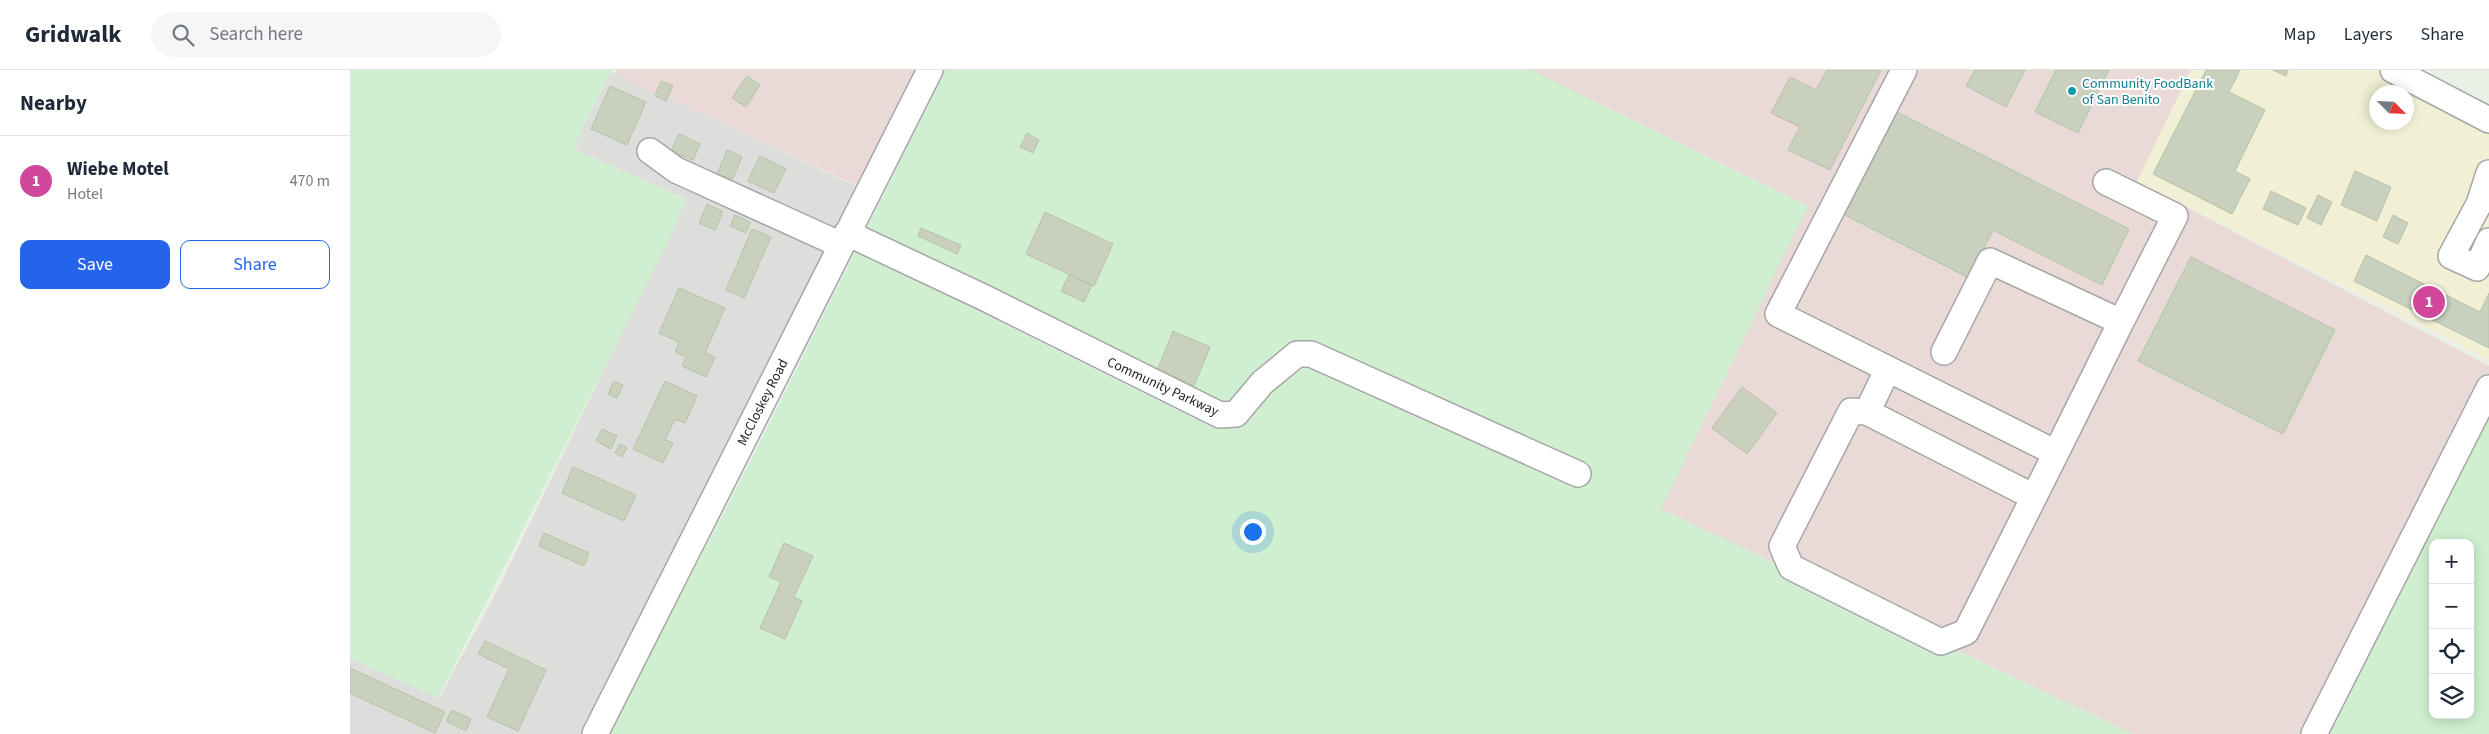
<!DOCTYPE html>
<html lang="en">
<head>
<meta charset="utf-8">
<style>
  body { margin:0; font-family:"Source Sans 3",sans-serif; background:#f6f6f7; color:#1f2937 }
  .controls { position:absolute; right:15px; bottom:15px; display:grid; overflow:hidden; border-radius:10px; box-shadow:0 2px 12px #0003 }
  .controls button { width:45px; height:45px; display:grid; place-items:center; padding:0; border:0; border-bottom:1px solid #e0e1e3; background:#fff; color:#1f2937; font:25px sans-serif }
  .compass { position:absolute; left:2019px; top:15px; width:45px; height:45px; border-radius:50%; background:#fff; box-shadow:0 2px 12px #0003; rotate:114deg }
  .you { position:absolute; left:902px; top:461px; width:18px; height:18px; margin:-12px; border:4px solid #fff; border-radius:50%; background:#1a73e8; box-shadow:0 0 0 8px #1a73e833 }
  .badge { display:grid; place-items:center; width:32px; height:32px; border-radius:50%; background:#2563eb; color:#fff; font-size:16px; font-weight:700 }
  .pin { position:absolute; translate:-50% -50%; border:2px solid #fff; box-shadow:0 1px 5px #0006 }
  .list { margin:0; padding:0; list-style:none }
  h2 { display:flex; justify-content:space-between; align-items:center; height:65px; margin:0; padding:0 20px; font-size:21px }
  h2 small { font-size:16px; font-weight:400; color:#747a83 }
  .list li { display:grid; grid-template-columns:32px 1fr auto; gap:15px; align-items:center; box-sizing:border-box; height:90px; padding:0 20px; border-top:1px solid #e0e1e3 }
  .list b { display:block; font-size:19px; white-space:nowrap }
  .list p { margin:0; font-size:16px; white-space:nowrap; color:#747a83 }
  .list em { font-size:16px; font-style:normal; color:#747a83 }
  .actions { display:flex; gap:10px; padding:15px 20px }
  .actions a { flex:1; padding:11px 0; border:1px solid #2563eb; border-radius:10px; text-align:center; font-size:18px; color:#2563eb }
  .actions .main { background:#2563eb; color:#fff }
  .icon { flex:none; width:28px; height:28px; fill:none; stroke:currentColor; stroke-width:2; stroke-linecap:round; stroke-linejoin:round }
  .map { position:relative; flex:none; width:2139px; height:664px; overflow:hidden }
  header { display:flex; align-items:center; gap:30px; box-sizing:border-box; height:70px; padding:0 25px; background:#fff; border-bottom:1px solid #e0e1e3 }
  header strong { font-size:24px }
  nav { display:flex; gap:28px; margin-inline-start:auto; font-size:18px }
  .search { width:350px; height:45px; background:#f6f6f7; display:flex; align-items:center; gap:12px; box-sizing:border-box; padding:0 18px; border-radius:28px; color:#747a83; font-size:19px }
  main { display:flex }
  aside { flex:1; background:#fff }
  .map>svg:first-child { display:block }
</style>
</head>
<body>
<header>
<strong>Gridwalk</strong>
<div class="search"><svg class="icon" aria-label="search" viewBox="0 0 24 24"><circle cx="10" cy="10" r="6"/><path d="M15 15l6 6"/></svg>Search here</div>
<nav><a>Map</a><a>Layers</a><a>Share</a></nav>
</header>
<main>
<aside>
<h2>Nearby<small></small></h2>
<ul class="list">
<li><span class="badge" style="background:#d1479c">1</span><div><b>Wiebe Motel</b><p>Hotel</p></div><em>470 m</em></li>
</ul>
<div class="actions"><a class="main">Save</a><a>Share</a></div>
</aside>
<div class="map">
<svg width="2139" height="664" viewBox="0 0 2139 664">
  <rect width="100%" height="100%" fill="#e9f0e5"/>
  <path fill="#dddddc" d="M261 1 519 122 241 664H0V588L89 628 148 519 336 129 222 78Z"/>
  <path fill="#f1f0d4" fill-rule="evenodd" d="M1841 0H2041L2139 49V290L1787 111ZM2026 22H2056V52H2026Z"/>
  <path fill="#e9d9d7" d="M267 0H578L511 117 265 4Z
    M585 0H1841L1787 111 2139 296V318L1964 664H1783L1311 439 557 57Z"/>
  <path fill="#d0efd0" fill-rule="evenodd" d="M0 0H262L223 78 336 130 316 175 88 628 0 588Z
    M596 0H1181L1458 136 1311 439 1783 664H259L403 386 544 104 564 58Z
    M2139 317V664H1964ZM2083 473H2120V645H2083Z"/>
  <path fill="#c9d0be" stroke="#b8c2a7" d="M1477 0H1531L1480 100 1438 80 1450 57 1421 43 1440 7 1466 20Z
    M1625 0H1675L1656 37 1616 16Z
    M1706 0H1759L1728 63 1685 42Z
    M1856 0H1890L1879 22 1915 40 1885 101 1900 109 1882 144 1803 104Z
    M1923 0H1938L1936 6Z
    M397 6 410 15 396 37 382 28Z
    M311 11 323 16 316 31 305 26Z
    M260 16 296 32 277 75 241 59Z
    M1541 39 1779 159 1752 215 1643 160 1619 208 1489 142Z
    M677 63 689 70 683 83 670 77Z
    M329 64 350 74 343 90 321 81Z
    M377 80 392 87 382 110 367 104Z
    M410 86 436 99 424 123 398 111Z
    M2005 101 2041 117 2027 151 1991 135Z
    M1921 121 1956 138 1948 155 1913 139Z
    M1968 125 1982 132 1971 155 1957 148Z
    M357 134 373 142 365 160 349 153Z
    M695 142 763 174 744 216 676 184Z
    M385 145 400 152 396 163 380 156Z
    M2043 145 2058 153 2048 174 2033 167Z
    M571 158 611 175 607 184 568 166Z
    M402 159 421 167 394 228 376 220Z
    M2016 185 2130 242 2139 223V278L2004 211Z
    M1841 187 1985 260 1933 364 1788 291Z
    M719 205 742 215 734 232 711 221Z
    M329 218 375 238 355 283 365 287 356 307 332 296 336 287 325 282 329 272 309 263Z
    M823 261 860 277 844 316 807 300Z
    M264 311 273 315 267 328 258 324Z
    M315 311 347 326 335 353 325 349 315 370 323 373 313 393 283 379Z
    M1392 317 1427 343 1397 384 1362 358Z
    M252 359 267 366 261 379 246 371Z
    M270 374 277 378 272 387 265 383Z
    M223 397 286 425 274 451 212 423Z
    M194 463 239 483 234 496 189 476Z
    M434 473 463 486 444 527 452 531 435 569 410 558 431 512 419 507Z
    M135 571 196 600 168 661 137 647 159 599 128 584Z
    M0 598 95 642 85 663 0 623Z
    M102 640 121 649 116 661 96 651Z"/>
  <g fill="none" stroke-linecap="round" stroke-linejoin="round">
    <g stroke="#a6a6a6" stroke-width="28">
      <path id="minor" d="M1554 0 1428 244 1706 383 1771 252
        M2043 0 2139 50
        M300 81 326 100 491 175
        M2139 103 2129 134 2101 186 2127 198 2139 171
        M497 163 635 228 870 345 886 344 912 313 947 284H961L1228 404
        M1594 282 1640 191 1771 252 1825 146 1756 112
        M1517 342 1501 341 1432 476 1441 497 1591 572 1616 562 1684 427 1517 342 1538 299
        M1684 427 1706 383
        M245 664 580 0
        M1964 664 2139 318"/>
    </g>
    <use href="#minor" stroke="#fff" stroke-width="25"/>
  </g>
  <circle fill="#0f9aa8" stroke="#fff" stroke-width="2" cx="1722" cy="21" r="5"/>
  <g text-anchor="middle" stroke-width="4" stroke-linejoin="round" paint-order="stroke">
    <g font-size="14" fill="#0d838f" stroke="#fff" text-anchor="start">
      <text x="1732" y="18">Community FoodBank<tspan x="1732" dy="16">of San Benito</tspan></text>
    </g>
    <g font-size="14" fill="#1f1f1f" stroke="#fff">
      <text transform="translate(813 316) rotate(25)" y="5">Community Parkway</text>
      <text transform="translate(412 332) rotate(-63)" y="5">McCloskey Road</text>
    </g>
  </g>
</svg>
<div class="controls">
<button>+</button>
<button>−</button>
<button><svg class="icon" aria-label="locate" viewBox="0 0 24 24"><circle cx="12" cy="12" r="6"/><path d="M12 2v4M12 18v4M2 12h4M18 12h4"/></svg></button>
<button><svg class="icon" aria-label="layers" viewBox="0 0 24 24"><path d="M12 4l9 5-9 5-9-5zM3 14l9 5 9-5"/></svg></button>
</div>
<svg class="compass" viewBox="-18 -18 36 36"><path d="M0-13l5 13h-10z" fill="#e53935"/><path d="M0 13l5-13h-10z" fill="#747a83"/></svg>
<div class="you"></div>
<div class="pin badge" style="left:2079px;top:232px;background:#d1479c">1</div>
</div>
</main>
</body>
</html>
